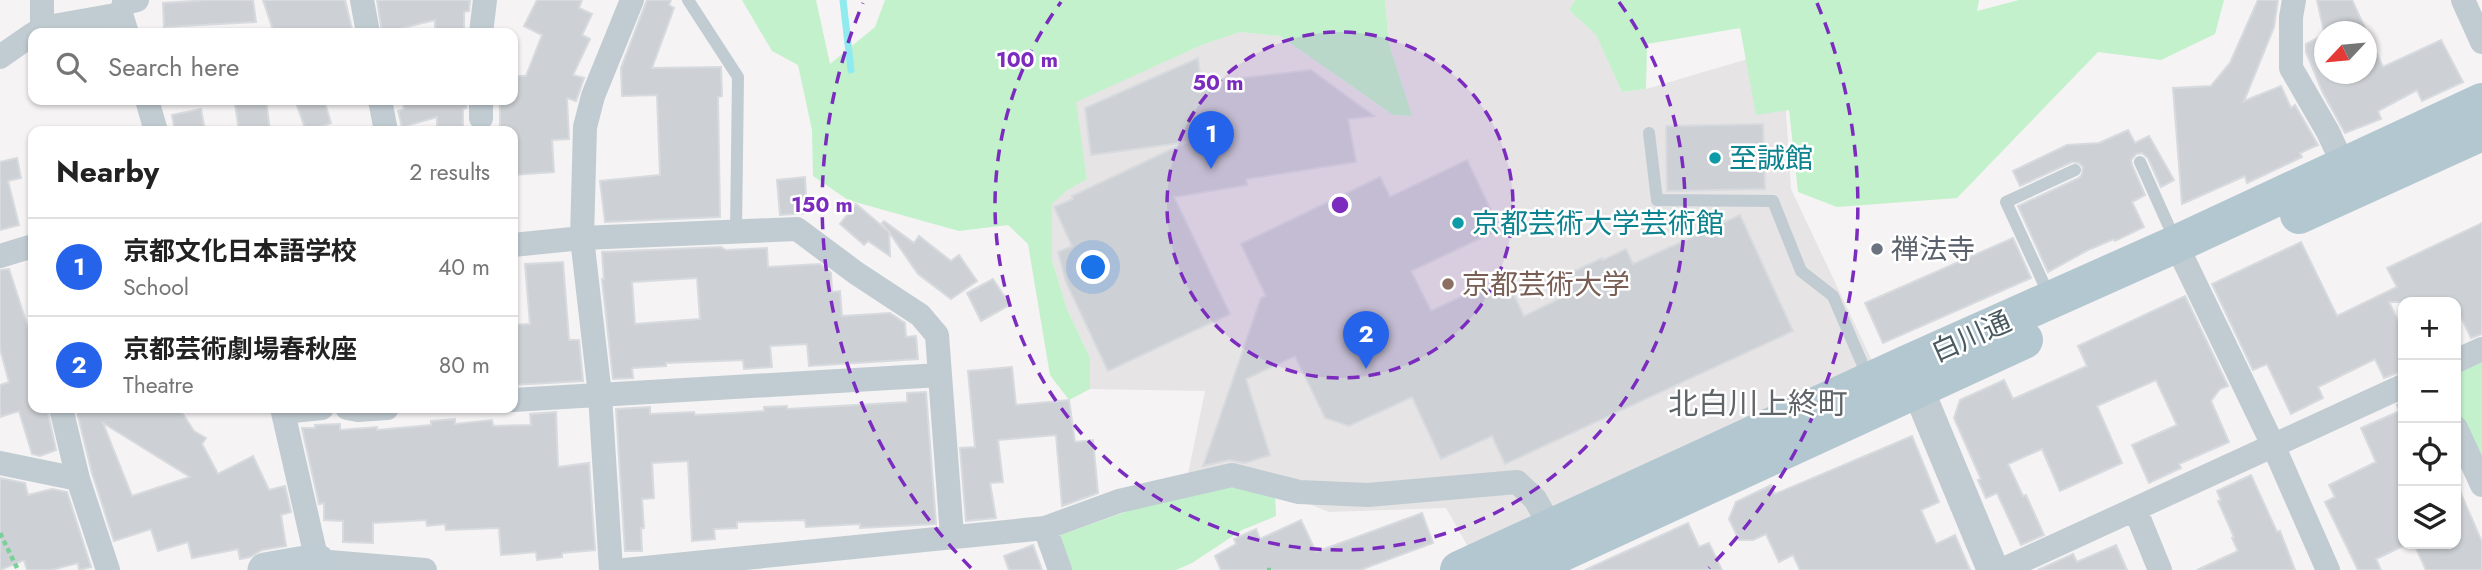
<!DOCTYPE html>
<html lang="en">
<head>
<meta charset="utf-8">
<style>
  body { margin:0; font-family:Jost,"Noto Sans JP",sans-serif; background:#f6f6f6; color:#222 }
  .controls { position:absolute; right:21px; bottom:21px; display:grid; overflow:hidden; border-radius:14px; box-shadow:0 2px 5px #0004 }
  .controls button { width:63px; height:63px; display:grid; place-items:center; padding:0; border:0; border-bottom:2px solid #e0e0e0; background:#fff; color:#222; font:35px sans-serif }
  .compass { position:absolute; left:2314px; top:21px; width:63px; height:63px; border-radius:50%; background:#fff; box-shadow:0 2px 5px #0004; rotate:244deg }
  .you { position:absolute; left:1094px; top:268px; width:24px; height:24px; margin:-18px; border:5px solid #fff; border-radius:50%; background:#1a73e8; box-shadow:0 0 0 10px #1a73e833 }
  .badge { display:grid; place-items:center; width:46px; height:46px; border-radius:50%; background:#2563eb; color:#fff; font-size:23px; font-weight:700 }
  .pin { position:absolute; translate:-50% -58px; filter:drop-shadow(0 2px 4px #0008) }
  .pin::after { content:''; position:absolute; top:37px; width:24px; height:21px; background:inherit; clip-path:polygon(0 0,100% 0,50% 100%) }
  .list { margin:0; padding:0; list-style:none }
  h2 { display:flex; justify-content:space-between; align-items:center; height:91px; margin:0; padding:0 28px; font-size:30px }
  h2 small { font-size:23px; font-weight:400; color:#767676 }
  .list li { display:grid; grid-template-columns:46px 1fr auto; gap:21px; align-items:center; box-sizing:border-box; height:98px; padding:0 28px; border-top:2px solid #e0e0e0 }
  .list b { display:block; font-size:26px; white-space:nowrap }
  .list p { margin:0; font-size:23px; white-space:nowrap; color:#767676 }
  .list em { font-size:23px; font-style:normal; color:#767676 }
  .icon { flex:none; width:38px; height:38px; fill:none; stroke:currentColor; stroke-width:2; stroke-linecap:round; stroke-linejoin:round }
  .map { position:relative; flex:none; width:2482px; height:570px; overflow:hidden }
  .search { position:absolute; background:#fff; box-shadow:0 2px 5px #0004; left:28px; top:28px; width:490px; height:77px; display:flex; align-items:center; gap:18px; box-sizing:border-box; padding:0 24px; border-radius:14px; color:#767676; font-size:26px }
  .panel { position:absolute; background:#fff; box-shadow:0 2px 5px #0004; left:28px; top:126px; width:490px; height:287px; border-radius:14px }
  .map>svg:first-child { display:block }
</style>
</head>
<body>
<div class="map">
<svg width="2482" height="570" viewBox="0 0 2482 570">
  <rect width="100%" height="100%" fill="#f5f3f3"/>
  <path fill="#e6e4e5" d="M1385 0H1575L1569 10 1596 35 1622 92 1646 89 1782 49 1791 189 1876 369 1471 552 1446 508 1329 512 1266 487 1185 489 1205 391 1090 389V358L1067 309 1052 260V203L1066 191 1087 179 1075 102 1202 45 1240 32 1280 36 1393 115 1411 116 1389 44Z"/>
  <path fill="#c2f1cc" d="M742 0H816L830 64 875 27 885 0H1385L1389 44 1412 116 1393 115 1280 36 1240 32 1202 45 1076 102 1087 179 1066 191 1052 204V260L1067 309 1090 358V389L1069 400 1050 375 1028 244 1008 225 959 231 848 200 813 176 812 130 798 65 772 51Z
    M1575 0H1979L1977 11 2019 0H2224L2215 34 2161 60 2098 52 1957 198 1837 207 1798 192 1789 110 1756 115 1740 28 1647 44 1646 89 1622 92 1596 35 1569 10Z
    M2482 362V465L2456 408V374Z
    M1257 487 1275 493 1276 516 1242 530 1192 563 1176 570H1066L1058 536 1167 497 1225 488Z"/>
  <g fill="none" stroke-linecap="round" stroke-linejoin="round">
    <path stroke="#8febee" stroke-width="7" d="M843 0 851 70"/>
  </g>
  <path fill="#cdd1d5" stroke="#d7dade" stroke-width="2" fill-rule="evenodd" d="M208 0H253L256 22 164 27 163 3Z
    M263 0H345L353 33H274Z
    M377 0H470L469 11 464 12V33H435V20L382 33Z
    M537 0H582L579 8 592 14 582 35 590 39 573 75 584 78 576 101 567 98 569 139 552 140 554 172 513 175V131H500V100H513V76H526L542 35 524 26Z
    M647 0H671L669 5 674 8 652 68 721 67 722 96 718 97 720 217 605 222 600 181 660 175 657 95 622 96 621 68Z
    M2258 0H2278L2274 27 2244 101 2281 86 2291 108 2295 105 2318 145 2300 153 2302 157 2247 183 2245 176 2182 204 2173 88 2211 86 2230 63Z
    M2317 0H2352L2383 67 2441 40 2463 82 2422 101 2417 90 2378 111 2381 119 2345 133 2323 93 2306 52V44L2325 34V74H2367V32H2324Z
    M1198 58 1201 83 1311 70 1374 116 1348 119 1356 162 1246 179 1247 185 1174 197 1230 314 1108 371 1066 282 1058 252 1072 246 1054 207 1073 199 1072 196 1187 142 1091 155 1085 108Z
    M266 100 270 131H239L235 104Z
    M295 100H324L331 123 306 131Z
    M402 100H466V108L463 109V131H437V117L402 127 398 111 404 109Z
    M201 109 205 131H175L172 115Z
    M1763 124 1765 189 1667 191 1666 126Z
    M2128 130 2135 143 2149 136 2174 180 2161 187 2148 158 2142 153 2136 154 2131 160 2132 165 2145 195 2132 202 2144 227 2115 241 2114 239 2088 250 2048 272 2018 206 2079 178 2082 174 2083 167 2079 163 2072 162 2020 186 2013 171 2067 145 2099 143Z
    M17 158 21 178 8 181 19 225 0 230V162Z
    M1467 160 1500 229 1411 271 1431 311 1505 276 1524 316 1565 296 1557 279 1602 258 1603 260 1626 249 1633 264 1740 215 1793 331 1505 464 1492 436 1441 459 1412 397 1349 426 1325 418 1295 356 1246 379 1270 455 1245 463 1229 460 1203 466 1261 298 1266 296 1241 244 1380 177 1390 197Z
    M805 177 807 213 780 215 777 180Z
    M856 204 888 231 882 223 884 221 914 243 919 236 951 261 959 255 977 281 951 299 918 274 889 232 890 256 868 241 864 245 840 224Z
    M2482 223V334L2471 338 2461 317 2456 320V302H2389L2403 331V371L2384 378 2375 359 2318 387 2323 398 2291 414 2267 364 2253 370 2212 284 2301 242 2337 316 2397 287 2387 268Z
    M2013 238 2031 278 1883 343 1865 303Z
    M721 247 726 250 767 248 768 267 820 264 831 273 832 292 840 291 842 316 890 313 905 323 906 337 916 336 918 359 809 366 807 344 770 346 772 367 744 369 743 360 666 363V366L632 368 633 378 613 379 602 279H604L602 252ZM697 278 700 319 635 324 632 282Z
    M563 262 569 340H579L583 381 513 385V325L530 324 525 264Z
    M9 269 33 343V408H47L56 450 40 456 32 454 19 411 0 417V385L9 382 0 349V270Z
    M993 279 1010 305 981 321 967 293Z
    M2185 296 2228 386 2220 389 2211 401 2229 442 2179 464 2181 468 2149 483 2132 445 2177 425 2156 380 2097 406 2122 463 2060 491 2042 449 2008 464 2023 496 2026 495 2044 535 2021 545 1997 493 1986 498 1978 480 1981 479 1954 418 1960 400 2004 380 2013 399 2087 366 2078 346Z
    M1012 367 1016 405 1069 400 1075 442 1093 440 1098 493 1062 506 1056 435 998 440 1003 482 990 483 996 518 966 521 960 448 975 447 968 371Z
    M926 392 936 524 860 528V524L806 527 805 520 737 522V528L714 529 715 539 692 541 688 461 652 463 654 498 642 499 644 528H641L642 551H625L616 409 650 407V414L694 412 695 415 734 413 764 411V407L787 406V409L907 402V393Z
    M2403 402V546L2376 559 2381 570H2358L2325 502 2335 497 2329 485 2376 462 2361 428 2400 411 2397 405Z
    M76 408H179L194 431 206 438 202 444 218 474 253 456 269 490 285 486 291 512 281 515 286 546 262 550 250 557 240 559 238 549 192 558 188 542 158 551 151 529 114 541 92 473ZM103 423 190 477 132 496Z
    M556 412 558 467 589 463 595 550 562 553V557L537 560 536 552 501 555 499 528 446 530 445 524 427 526 426 520 373 523V543L343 542V521L324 520V503L319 504 302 428H315V425L340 424V430L377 427V430L431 425V421L455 419V424L492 420 493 426 531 425 530 414Z
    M1912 436 1939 502 1921 510 1936 544 1955 535 1970 570H1800L1793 555 1779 562 1766 534 1753 540H1739L1729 519 1736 502 1771 485 1775 494Z
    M2251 475 2277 532 2280 531 2295 570H2197L2238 551 2232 538 2234 537 2218 501 2221 500 2217 491Z
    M0 478 25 483 28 495 52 489 67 492 91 567 79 570 78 563 51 570H27L24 560 0 570Z
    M2456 482 2482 542V570H2426L2414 544H2456Z
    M1422 513 1433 543 1360 570H1221L1215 556 1236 544 1234 539 1256 529 1260 539 1301 520 1316 552Z
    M1688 523 1699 547 1709 543 1722 570H1585Z
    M1033 545 1042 570H1009L1004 556Z
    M2116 545 2127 570H2038L2073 554 2077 562Z"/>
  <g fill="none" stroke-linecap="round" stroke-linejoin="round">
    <path stroke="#7ad096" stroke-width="4.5" stroke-dasharray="5 3.5" stroke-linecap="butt" d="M0 533 18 570
      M1267 570H1271"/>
    <path stroke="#c1ccd2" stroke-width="12" d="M688 0 738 77 736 231
      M1649 133 1657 200 1773 201 1801 271 1833 296 1868 377
      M2140 162 2175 240
      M2049 295 2006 202 2075 170"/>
    <path stroke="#c1ccd2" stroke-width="24" d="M42 0V28
      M362 0 368 33
      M2294 0 2291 17V68L2328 132 2349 177
      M2463 0 2482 42
      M121 14 124 3 137 0
      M35 33 42 28 121 14 127 33
      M481 33 485 0
      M0 57 33 34
      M147 100 156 131
      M380 100 386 131
      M481 100V118
      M2176 244 2273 445 2328 570
      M513 245 582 238 585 127 593 96 632 0
      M0 256 33 246
      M2456 361 2482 349
      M513 400 940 375
      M61 408 78 479
      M282 408 317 561 425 570
      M347 408 358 410 387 408
      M283 412 322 408
      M2456 428 2482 485
      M0 463 78 479 108 570
      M2135 509 2160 570
      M1045 528 1060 570
      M611 570 600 395 582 238 797 229 856 273 920 315 937 335 952 536
      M625 570 1045 528 1119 501 1232 475 1299 492 1368 495 1517 482 1535 499 1557 538
      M2002 570 2403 386"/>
    <path stroke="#c1ccd2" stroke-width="32" d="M1909 368 1993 570"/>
    <path stroke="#bfccd4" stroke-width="35" d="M265 570 317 561 323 570"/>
    <path stroke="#b3c7d1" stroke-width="38" d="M2299 215 2482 132
      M1459 570 1907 364 2176 244 2482 102
      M1524 570 2024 340"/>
  </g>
  <circle cx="1340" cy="205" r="173" fill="#7b2cbf" fill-opacity=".12"/>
  <g fill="none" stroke="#7b2cbf" stroke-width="3.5" stroke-dasharray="12 9">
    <circle cx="1340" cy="205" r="173"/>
    <path d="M1619 2A345 345 0 1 1 1061 2"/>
    <path d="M971 568A518 518 0 0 1 863 3M1817 3A518 518 0 0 1 1709 568"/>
  </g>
  <g fill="#0f9aa8" stroke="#fff" stroke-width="2.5">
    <circle cx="1715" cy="158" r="7"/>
    <circle cx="1458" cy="223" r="7"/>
  </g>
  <circle fill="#6b7280" stroke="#fff" stroke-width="2.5" cx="1877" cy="249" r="7"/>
  <circle fill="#8d6e63" stroke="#fff" stroke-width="2.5" cx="1448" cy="284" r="7"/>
  <g text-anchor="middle" stroke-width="5" stroke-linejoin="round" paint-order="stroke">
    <g font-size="28" fill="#0d838f" stroke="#fff" text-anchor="start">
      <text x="1729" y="168">至誠館</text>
      <text x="1472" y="233">京都芸術大学芸術館</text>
    </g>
    <g font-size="28" fill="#5b616d" stroke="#fff" text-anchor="start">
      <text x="1891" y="259">禅法寺</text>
    </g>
    <g font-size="28" fill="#785e54" stroke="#fff" text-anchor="start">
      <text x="1462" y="294">京都芸術大学</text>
    </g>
    <g font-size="28" fill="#4a5a61" stroke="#fff">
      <text transform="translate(1971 336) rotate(-24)" y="10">白川通</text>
    </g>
    <g font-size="30" fill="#5f6468" stroke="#fff">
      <text x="1758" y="414">北白川上終町</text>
    </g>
  </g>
  <circle cx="1340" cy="205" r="10" fill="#7b2cbf" stroke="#fff" stroke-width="3.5"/>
  <g font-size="21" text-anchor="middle" font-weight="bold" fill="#7b2cbf" stroke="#fff" stroke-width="5" stroke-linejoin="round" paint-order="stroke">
    <text x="1027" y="67">100 m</text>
    <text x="1218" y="90">50 m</text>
    <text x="822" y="212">150 m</text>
  </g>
</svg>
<div class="controls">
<button>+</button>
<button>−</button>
<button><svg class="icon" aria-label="locate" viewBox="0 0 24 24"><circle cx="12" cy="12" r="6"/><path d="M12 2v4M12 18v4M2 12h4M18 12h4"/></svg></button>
<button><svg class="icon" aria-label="layers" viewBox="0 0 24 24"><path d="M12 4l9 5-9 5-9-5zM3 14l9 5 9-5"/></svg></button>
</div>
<svg class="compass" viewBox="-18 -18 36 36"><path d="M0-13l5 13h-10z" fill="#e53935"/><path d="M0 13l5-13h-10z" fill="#767676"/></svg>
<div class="you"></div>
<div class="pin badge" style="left:1211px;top:169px">1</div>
<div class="pin badge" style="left:1366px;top:369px">2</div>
<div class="search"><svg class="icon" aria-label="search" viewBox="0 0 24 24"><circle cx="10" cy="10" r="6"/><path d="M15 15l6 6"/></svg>Search here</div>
<section class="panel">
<h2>Nearby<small>2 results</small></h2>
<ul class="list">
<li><span class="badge">1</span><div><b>京都文化日本語学校</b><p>School</p></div><em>40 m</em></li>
<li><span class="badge">2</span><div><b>京都芸術劇場春秋座</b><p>Theatre</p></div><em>80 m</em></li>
</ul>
</section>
</div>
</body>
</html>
